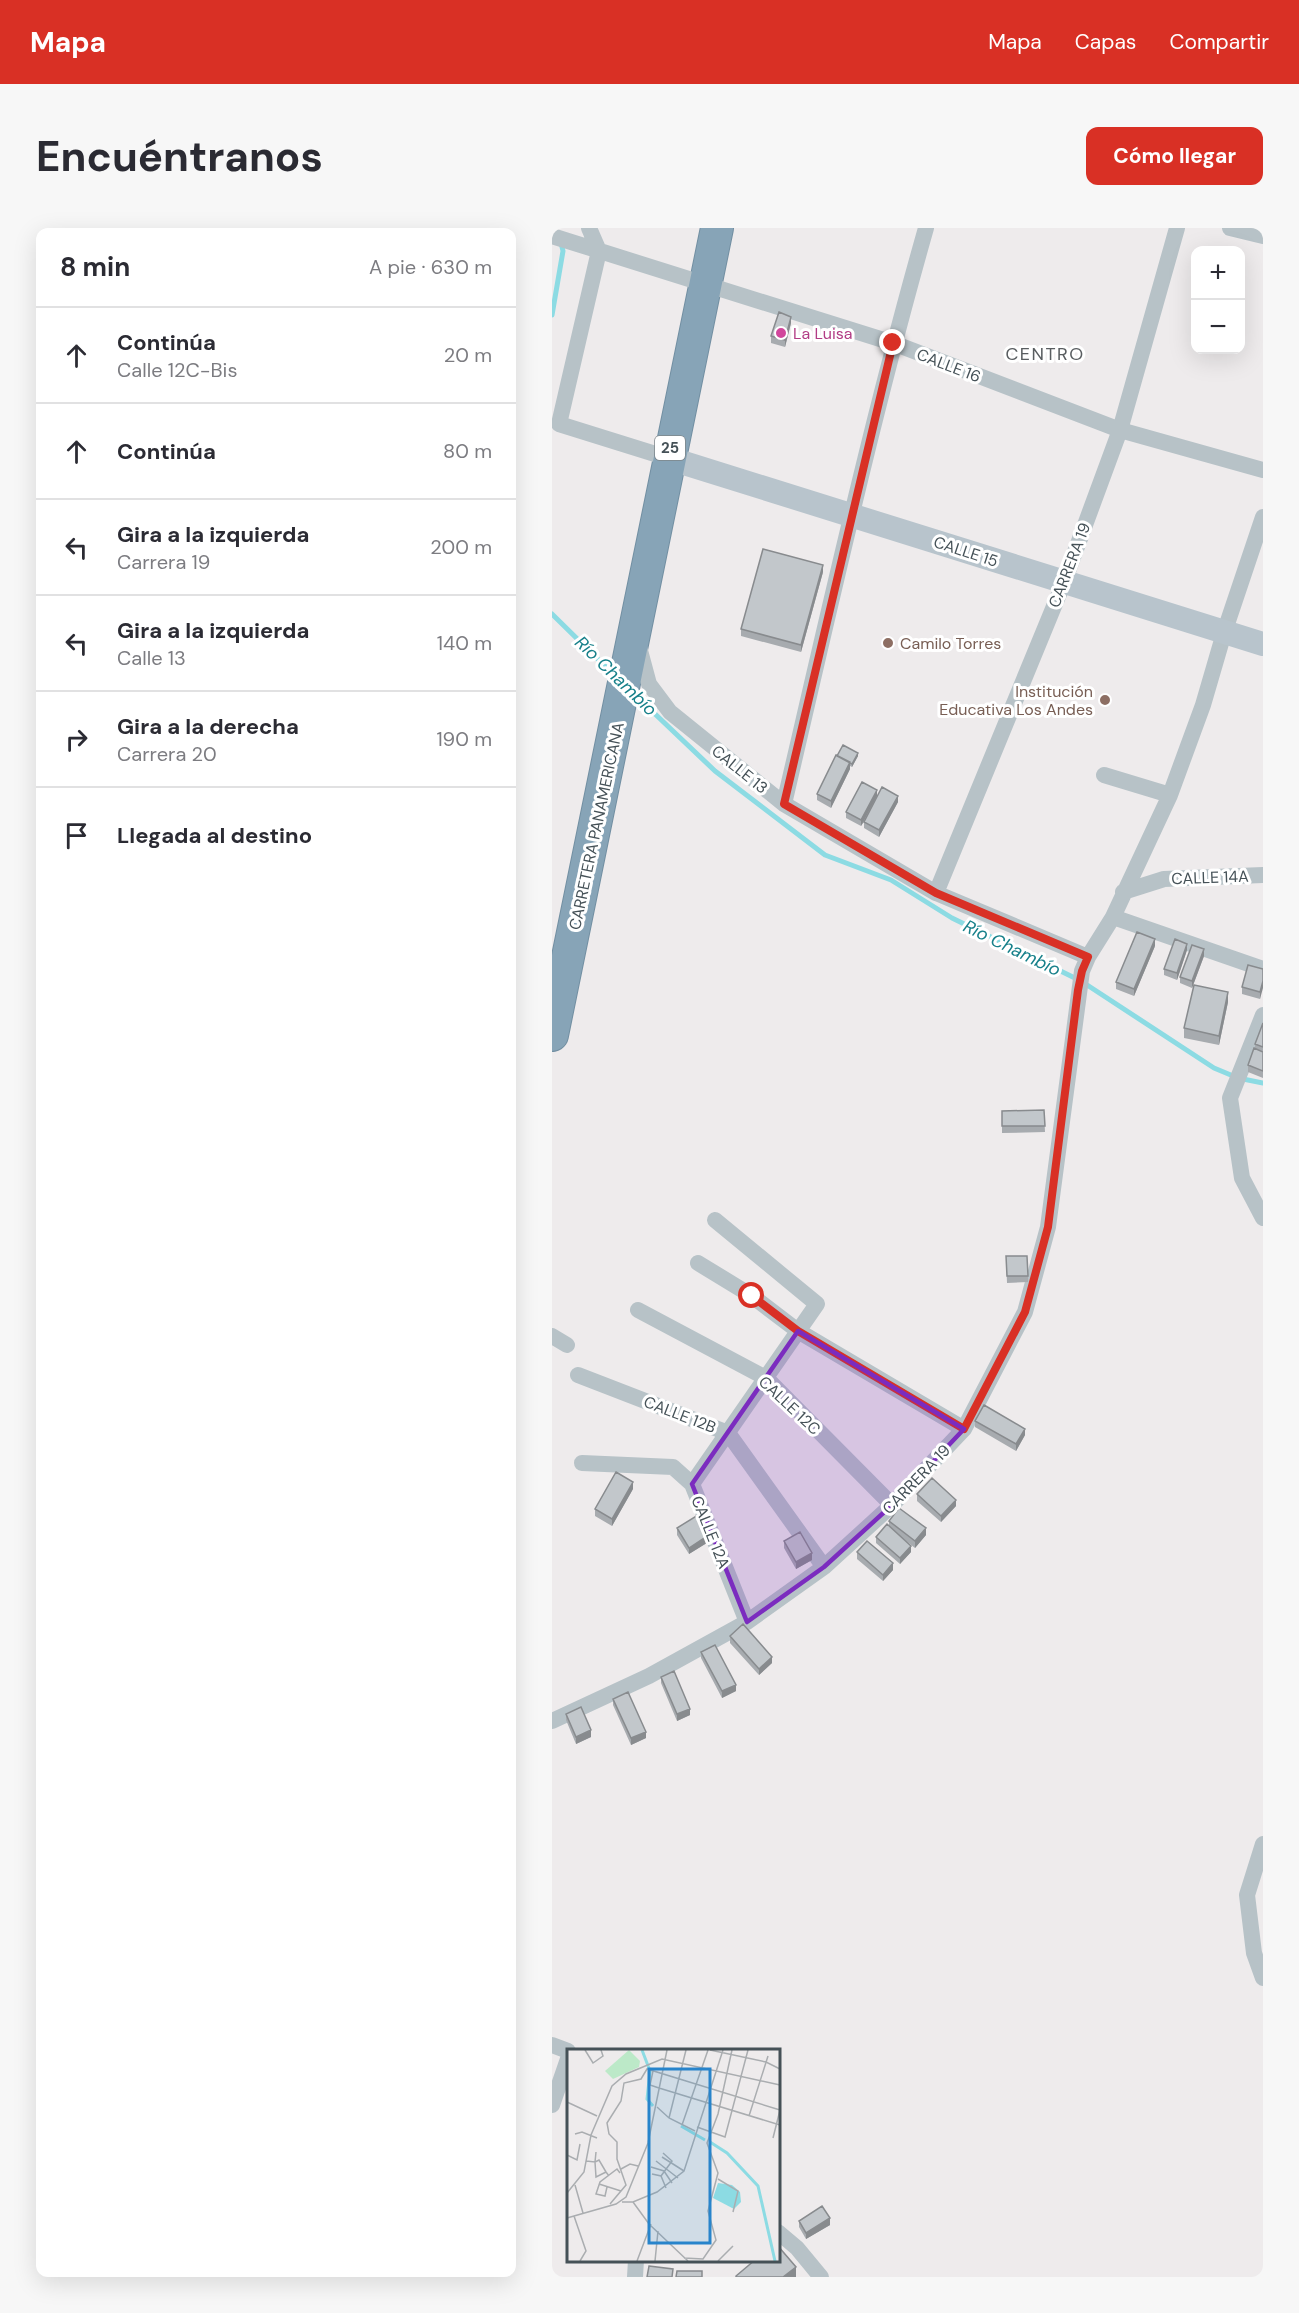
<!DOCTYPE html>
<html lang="es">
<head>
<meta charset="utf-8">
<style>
  body { margin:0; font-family:"DM Sans",sans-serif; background:#f7f7f7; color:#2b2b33 }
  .controls { position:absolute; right:18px; top:18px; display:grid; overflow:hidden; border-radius:12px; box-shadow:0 6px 24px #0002 }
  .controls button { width:54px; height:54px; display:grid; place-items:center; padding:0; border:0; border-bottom:2px solid #e1e1e2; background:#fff; color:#2b2b33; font:30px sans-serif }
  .stop { position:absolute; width:18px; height:18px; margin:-14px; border:4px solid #d93025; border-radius:50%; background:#fff }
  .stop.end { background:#d93025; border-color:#fff; box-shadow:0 2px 6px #0008 }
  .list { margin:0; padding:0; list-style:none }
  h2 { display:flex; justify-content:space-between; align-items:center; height:78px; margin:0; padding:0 24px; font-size:26px }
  h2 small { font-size:20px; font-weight:400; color:#7c7c81 }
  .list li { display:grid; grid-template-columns:39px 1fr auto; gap:18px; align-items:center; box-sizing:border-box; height:96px; padding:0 24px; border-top:2px solid #e1e1e2 }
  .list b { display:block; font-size:22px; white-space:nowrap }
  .list p { margin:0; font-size:20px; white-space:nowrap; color:#7c7c81 }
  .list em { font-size:20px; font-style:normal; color:#7c7c81 }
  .icon { flex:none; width:33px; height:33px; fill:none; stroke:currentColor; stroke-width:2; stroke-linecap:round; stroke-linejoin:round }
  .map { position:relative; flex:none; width:711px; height:2049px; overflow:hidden; border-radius:12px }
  header { display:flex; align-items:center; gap:36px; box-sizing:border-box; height:84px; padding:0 30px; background:#d93025; color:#fff }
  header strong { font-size:28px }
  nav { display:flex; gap:33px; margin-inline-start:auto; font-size:21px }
  .intro { display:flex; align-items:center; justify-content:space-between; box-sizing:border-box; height:144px; padding:0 36px }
  h1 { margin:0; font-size:42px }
  .button { padding:15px 27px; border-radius:12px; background:#d93025; color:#fff; font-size:21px; font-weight:700 }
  main { display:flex; gap:36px; padding:0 36px }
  aside { flex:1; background:#fff; border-radius:12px; box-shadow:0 6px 24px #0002 }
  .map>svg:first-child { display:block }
</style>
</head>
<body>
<header>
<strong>Mapa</strong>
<nav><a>Mapa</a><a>Capas</a><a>Compartir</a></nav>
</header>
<div class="intro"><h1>Encuéntranos</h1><a class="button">Cómo llegar</a></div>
<main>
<aside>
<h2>8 min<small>A pie · 630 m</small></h2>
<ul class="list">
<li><svg class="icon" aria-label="ahead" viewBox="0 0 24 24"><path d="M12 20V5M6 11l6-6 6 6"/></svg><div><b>Continúa</b><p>Calle 12C-Bis</p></div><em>20 m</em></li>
<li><svg class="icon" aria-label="ahead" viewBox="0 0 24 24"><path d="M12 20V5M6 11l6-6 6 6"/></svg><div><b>Continúa</b></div><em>80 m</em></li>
<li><svg class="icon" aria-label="left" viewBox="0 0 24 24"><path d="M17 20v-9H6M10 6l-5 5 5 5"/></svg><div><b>Gira a la izquierda</b><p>Carrera 19</p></div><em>200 m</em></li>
<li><svg class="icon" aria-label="left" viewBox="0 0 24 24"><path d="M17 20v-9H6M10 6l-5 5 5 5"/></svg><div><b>Gira a la izquierda</b><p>Calle 13</p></div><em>140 m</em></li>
<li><svg class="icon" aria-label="right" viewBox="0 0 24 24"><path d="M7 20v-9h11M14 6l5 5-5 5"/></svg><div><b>Gira a la derecha</b><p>Carrera 20</p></div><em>190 m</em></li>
<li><svg class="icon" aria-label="arrive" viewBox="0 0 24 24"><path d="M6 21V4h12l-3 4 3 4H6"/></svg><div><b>Llegada al destino</b></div></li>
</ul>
</aside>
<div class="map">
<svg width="711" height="2049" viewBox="0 0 711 2049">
  <rect width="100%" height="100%" fill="#eeebec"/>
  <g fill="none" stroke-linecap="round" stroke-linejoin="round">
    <path stroke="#8cdbe3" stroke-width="5" d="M0 87 11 23 9 15
      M0 386 63 448
      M81 465 163 543 273 627 339 652 400 690 529 753 662 840 686 850 711 855"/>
    <g stroke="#728fa2" stroke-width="34">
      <path id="highway" d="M0 807 165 0"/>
    </g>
    <path stroke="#b7c2c7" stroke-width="16" d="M37 0 47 23
      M678 0 711 8
      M0 8 341 115 568 202 711 242
      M47 23 7 196 116 230
      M86 415 97 456 118 484 232 576 384 665 536 729
      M552 547 618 567
      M232 576C277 383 320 190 374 0
      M571 664 612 651 711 647
      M384 665 512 354 568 202 625 0
      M561 689 711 741
      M711 787 678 870 690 950 711 990
      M146 1035 200 1068 246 1103 412 1201
      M86 1082 214 1150 340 1277
      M0 1108 15 1117
      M26 1147 176 1205 272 1339
      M30 1235 121 1239 140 1256 195 1394
      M140 1256 265 1076 163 992
      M0 1493 97 1448 195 1394 272 1339 340 1277 412 1201 473 1084 496 999 530 743 536 729 561 689 618 567 651 477 672 405 711 289
      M711 1616 695 1667 702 1725 711 1750
      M0 1817 16 1823
      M0 1877 16 1831
      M226 2004 245 2020 269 2049
      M83 2049 84 2032"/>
    <path stroke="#b8c4cc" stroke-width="24" d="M116 230 711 416"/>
    <use href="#highway" stroke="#87a4b7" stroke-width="32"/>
  </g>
  <path fill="#a7abaf" d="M239 95 233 119 219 115V108Z
    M271 344 249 424 189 408V401Z
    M285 528H306L300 539 298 538V541L279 580 265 572V566Z
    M325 568 346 574 327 609 312 600V594L309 598 294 590V584Z
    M603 718 582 768 564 761V754Z
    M635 722 625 752 612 747V741Z
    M652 728 640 760 628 755V749Z
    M711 741 708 771 690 766V759Z
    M676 774 667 817 632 810V800Z
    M711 795V850L696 844V837L703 821V816Z
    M492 882 493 904 450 905V883Z
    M454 1028 476 1048V1054L455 1055Z
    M423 1193 473 1207 464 1223 423 1199Z
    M81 1261 60 1298 43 1288V1281Z
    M365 1266 404 1278 389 1294 365 1273Z
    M337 1293 374 1307 363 1320 349 1309 359 1324 348 1336 324 1315V1309L337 1298Z
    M125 1300 158 1313 137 1326 125 1307Z
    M232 1313 260 1332 244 1341 232 1320Z
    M305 1324 341 1342 331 1353 305 1331Z
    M178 1408 220 1435 207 1447 178 1415Z
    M149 1424 184 1463 170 1470 149 1430Z
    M109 1449 138 1487 125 1493 109 1455Z
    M61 1471 94 1510 79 1517 61 1477Z
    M14 1486 39 1509 24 1516 14 1492Z
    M247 1993 278 1997 254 2011 247 1999Z"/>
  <path fill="#888b8e" d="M239 89V95L233 119V112Z
    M271 337V344L249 424V417Z
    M306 525V528L300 539V536Z
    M298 534V541L279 580V573Z
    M325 562V568L309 598V592Z
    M346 568V574L327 609V602Z
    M603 711V718L582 768V761Z
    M635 716V722L625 752V745Z
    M652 721V728L640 760V753Z
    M711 753V760L708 771V764Z
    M676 764V774L667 817V808Z
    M473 1201V1207L464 1223V1216Z
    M81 1254V1261L60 1298V1291Z
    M404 1272V1278L389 1294V1288Z
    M374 1300V1307L363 1320V1313Z
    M158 1306V1313L137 1326V1320Z
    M359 1318V1324L348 1336V1330Z
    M260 1325V1332L244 1341V1334Z
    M341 1335V1342L331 1353V1347Z
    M220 1429V1435L207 1447V1441Z
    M184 1457V1463L170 1470V1463Z
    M138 1481V1487L125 1493V1486Z
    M39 1502V1509L24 1516V1509Z
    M94 1504V1510L79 1517V1510Z
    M278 1990V1997L254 2011V2005Z
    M244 2039V2049H231Z"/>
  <path fill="#c2c7cb" stroke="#888b8e" stroke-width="1.5" d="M227 84 239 89 233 112 219 108Z
    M211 321 271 337 249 417 189 401Z
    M291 517 306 525 300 536 285 528Z
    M284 527 298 534 279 573 265 566Z
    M310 554 325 562 309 592 294 584Z
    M330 559 346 568 327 602 312 594Z
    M585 704 603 711 582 761 564 754Z
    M623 711 635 716 625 745 612 741Z
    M640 717 652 721 640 753 628 749Z
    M696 737 711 741V753L708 764 690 759Z
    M642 757 676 764 667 808 632 800Z
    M711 795V819L703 816Z
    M702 820 711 824V843L696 837Z
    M492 882 493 898H450V883Z
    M454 1028H475L476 1048H455Z
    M432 1177 473 1201 464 1216 423 1193Z
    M64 1244 81 1254 60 1291 43 1281Z
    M380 1250 404 1272 389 1288 365 1266Z
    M347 1280 374 1300 363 1313 337 1293Z
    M146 1287 158 1306 137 1320 125 1300Z
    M335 1296 359 1318 348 1330 324 1309Z
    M248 1304 260 1325 244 1334 232 1313Z
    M315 1313 341 1335 331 1347 305 1324Z
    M191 1396 220 1429 207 1441 178 1408Z
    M163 1417 184 1457 170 1463 149 1424Z
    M122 1443 138 1481 125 1486 109 1449Z
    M76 1464 94 1504 79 1510 61 1471Z
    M29 1479 39 1502 24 1509 14 1486Z
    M270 1978 278 1990 254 2005 247 1993Z
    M226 2018 244 2039 231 2049H184V2048L203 2032H226Z
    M97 2038 121 2041 120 2049H95Z
    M125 2043H150V2049H124Z"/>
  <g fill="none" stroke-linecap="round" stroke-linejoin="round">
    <path stroke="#d93025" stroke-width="8" d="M200 1068 246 1103 412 1201 473 1084 496 999 526 762 530 743 536 729 384 665 232 576 341 115"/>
  </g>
  <path fill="#7b2cbf" fill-opacity="0.2" stroke="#7b2cbf" stroke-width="4.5" stroke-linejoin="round" d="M246 1103 412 1201 340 1277 272 1339 195 1394 140 1256Z"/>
  <circle fill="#d1479c" stroke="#fff" stroke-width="2" cx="229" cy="105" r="6"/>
  <g fill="#8d6e63" stroke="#fff" stroke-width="2">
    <circle cx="336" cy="415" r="6"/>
    <circle cx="553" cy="472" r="6"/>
  </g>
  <g text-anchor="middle" stroke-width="6" stroke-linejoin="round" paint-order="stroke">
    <rect fill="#fff" stroke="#7d8589" stroke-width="1.5" x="103" y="208" width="30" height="24" rx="4.5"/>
    <g font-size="15" font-weight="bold" fill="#455157">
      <text x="118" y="225">25</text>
    </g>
    <g font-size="16" fill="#b23c85" stroke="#fff" text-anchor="start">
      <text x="241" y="111">La Luisa</text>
    </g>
    <g font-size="16" fill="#455157" stroke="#fff">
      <text transform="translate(397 137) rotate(21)" y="6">CALLE 16</text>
      <text transform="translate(414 323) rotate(18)" y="6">CALLE 15</text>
      <text transform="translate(517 337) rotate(-69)" y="6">CARRERA 19</text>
      <text transform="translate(188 541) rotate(39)" y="6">CALLE 13</text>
      <text transform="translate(44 598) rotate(-78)" y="6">CARRETERA PANAMERICANA</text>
      <text transform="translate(658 649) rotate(-2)" y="6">CALLE 14A</text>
      <text transform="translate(238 1177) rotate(43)" y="6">CALLE 12C</text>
      <text transform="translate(128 1186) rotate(21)" y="6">CALLE 12B</text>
      <text transform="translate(364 1251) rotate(-46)" y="6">CARRERA 19</text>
      <text transform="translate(159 1304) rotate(68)" y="6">CALLE 12A</text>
    </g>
    <g font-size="16" fill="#785e54" stroke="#fff" text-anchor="start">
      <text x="348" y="421">Camilo Torres</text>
      <text x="541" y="469" text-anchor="end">Institución<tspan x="541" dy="18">Educativa Los Andes</tspan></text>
    </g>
    <g font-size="18" letter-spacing="1.5" fill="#595d60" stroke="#fff">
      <text x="493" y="132">CENTRO</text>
    </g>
    <g font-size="18" font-style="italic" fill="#17808a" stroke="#fff">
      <text transform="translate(64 448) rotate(44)" y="6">Río Chambío</text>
      <text transform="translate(460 720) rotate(26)" y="6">Río Chambío</text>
    </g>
  </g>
  <g transform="translate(15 1821)">
    <rect width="213" height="213" fill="#eeebec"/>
    <path d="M62 1 73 12 72 18 46 30 38 22Z" fill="#bce9c8"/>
    <path d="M151 134 165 136 173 143 174 153 167 160 146 149Z" fill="#8cdbe3"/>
    <path fill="none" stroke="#8cdbe3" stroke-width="3" d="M75 1 83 22 80 50 86 57M114 77 138 91M143 93 160 104 191 137 208 212"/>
    <path fill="none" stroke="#aaadb0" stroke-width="1.5" d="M18 1 26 14 36 7 34 1M143 1 199 13 213 20M86 22 83 36 92 39M92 39 213 76M0 53 30 67M90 58 102 69 128 82M182 67 201 7M102 69 119 1M115 76 141 1M130 78 158 88 181 1M8 85 15 83 30 89M206 89 213 61M0 106 10 111 13 95M95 108 117 122M19 112 28 113 29 103M89 112 111 129M84 118 97 122 105 134M54 120 63 115 71 117M39 123 29 128 28 113 32 111 39 123 42 127M85 125 94 127 99 139M94 127 105 112 96 104M151 130 171 142 166 163M32 135 54 142M8 136 16 164M40 138 38 147 29 145 33 133 50 120 53 124M0 144 17 123 24 86 45 37 59 25 95 10 213 36M55 153H66L90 143 117 122 156 1M66 153 82 175 121 212M43 155 59 136 50 110V93L42 85 40 74 54 52 57 34 74 30 80 20 213 61M7 167 19 202 13 212M0 169 49 155 59 148 81 94 100 1M117 209 136 210 149 191 141 162 151 124 140 94 151 65 165 1M70 212 84 175M88 212 91 182M151 212 166 197"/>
    <path fill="#2884cb" fill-opacity="0.15" stroke="#2884cb" stroke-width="3" d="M82 20H143V194H82Z"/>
    <rect width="213" height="213" fill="none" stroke="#455157" stroke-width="3"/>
  </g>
</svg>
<div class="controls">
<button>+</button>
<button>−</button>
</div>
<div class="stop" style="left:200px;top:1068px"></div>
<div class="stop end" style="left:341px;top:115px"></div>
</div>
</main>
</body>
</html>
